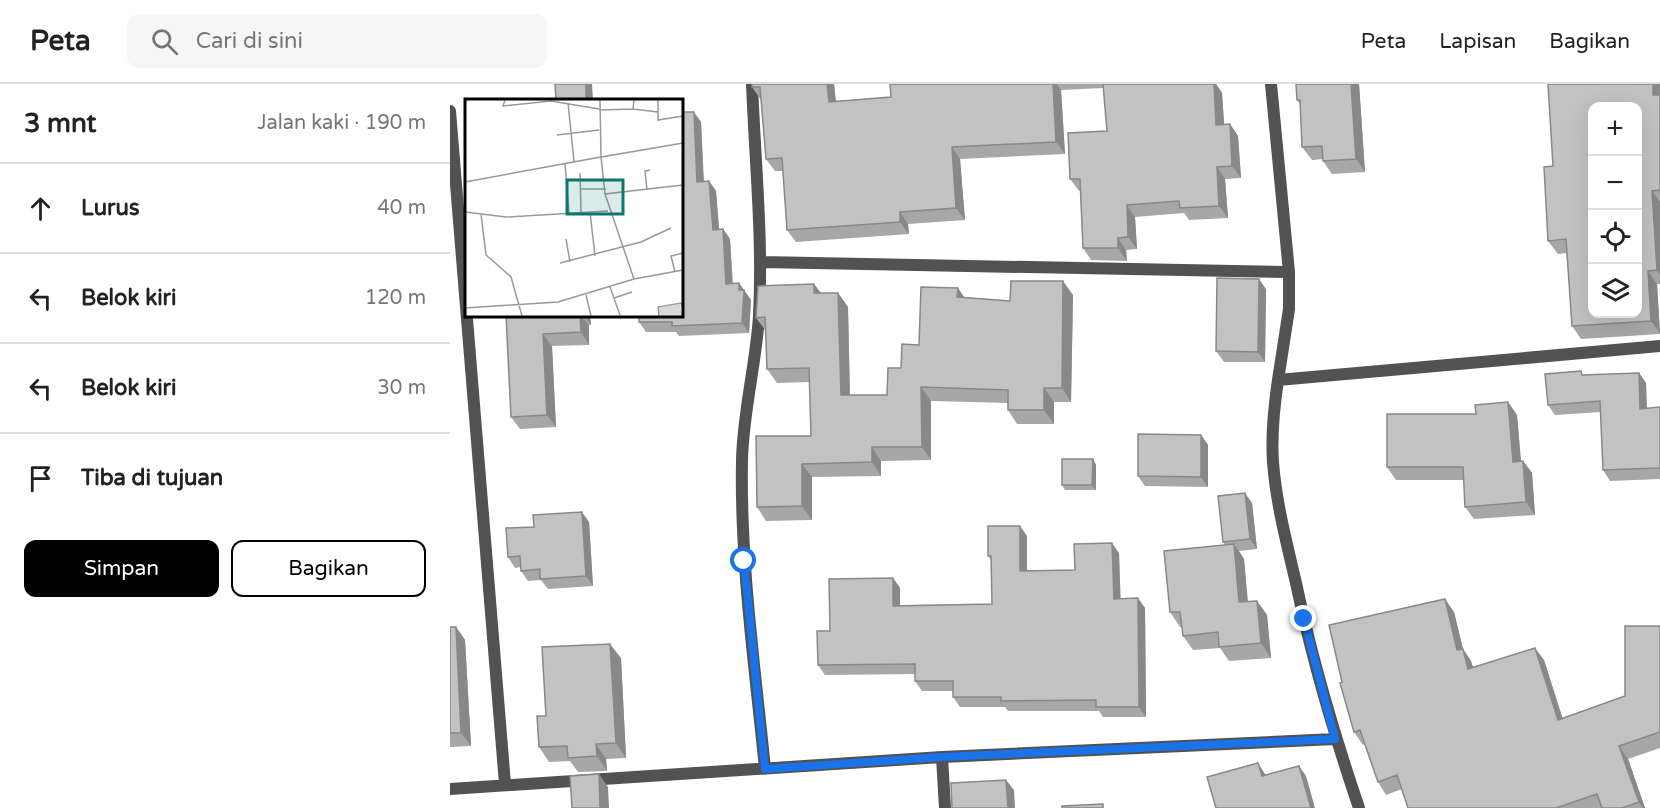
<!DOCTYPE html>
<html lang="id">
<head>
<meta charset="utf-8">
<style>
  body { margin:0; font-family:"Varela Round",sans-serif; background:#f6f6f6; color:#222 }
  .controls { position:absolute; right:18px; top:18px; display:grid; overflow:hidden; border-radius:12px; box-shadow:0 6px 24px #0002 }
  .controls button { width:54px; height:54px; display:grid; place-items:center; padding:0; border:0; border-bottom:2px solid #e0e0e0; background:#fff; color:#222; font:30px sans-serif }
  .stop { position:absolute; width:18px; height:18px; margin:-14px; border:4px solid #1a73e8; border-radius:50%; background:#fff }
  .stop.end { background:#1a73e8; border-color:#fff; box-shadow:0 2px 6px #0008 }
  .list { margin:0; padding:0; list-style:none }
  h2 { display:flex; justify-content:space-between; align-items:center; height:78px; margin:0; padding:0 24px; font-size:26px }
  h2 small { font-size:20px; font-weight:400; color:#767676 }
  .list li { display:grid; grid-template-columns:39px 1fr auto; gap:18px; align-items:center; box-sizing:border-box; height:90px; padding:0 24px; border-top:2px solid #e0e0e0 }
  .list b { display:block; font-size:22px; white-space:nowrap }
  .list em { font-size:20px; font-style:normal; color:#767676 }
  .actions { display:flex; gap:12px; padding:18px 24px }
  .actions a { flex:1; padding:14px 0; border:2px solid #000; border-radius:12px; text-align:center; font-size:21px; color:#000 }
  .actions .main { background:#000; color:#fff }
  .icon { flex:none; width:33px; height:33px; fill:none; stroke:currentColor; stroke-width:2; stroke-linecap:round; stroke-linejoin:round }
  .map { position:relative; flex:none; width:1210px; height:724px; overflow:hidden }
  header { display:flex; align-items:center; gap:36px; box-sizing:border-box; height:84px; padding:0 30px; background:#fff; border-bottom:2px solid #e0e0e0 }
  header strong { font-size:28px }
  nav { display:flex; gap:33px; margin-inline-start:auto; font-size:21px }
  .search { width:420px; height:54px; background:#f6f6f6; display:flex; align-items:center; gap:15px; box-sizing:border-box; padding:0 21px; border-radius:12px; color:#767676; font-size:22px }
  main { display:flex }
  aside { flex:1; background:#fff }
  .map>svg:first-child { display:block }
</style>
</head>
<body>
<header>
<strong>Peta</strong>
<div class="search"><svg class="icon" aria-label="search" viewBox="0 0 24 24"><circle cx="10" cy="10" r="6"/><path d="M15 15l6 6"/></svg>Cari di sini</div>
<nav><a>Peta</a><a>Lapisan</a><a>Bagikan</a></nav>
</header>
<main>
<aside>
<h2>3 mnt<small>Jalan kaki · 190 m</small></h2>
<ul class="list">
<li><svg class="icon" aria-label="ahead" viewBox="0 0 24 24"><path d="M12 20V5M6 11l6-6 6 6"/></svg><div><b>Lurus</b></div><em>40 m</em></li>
<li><svg class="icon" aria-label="left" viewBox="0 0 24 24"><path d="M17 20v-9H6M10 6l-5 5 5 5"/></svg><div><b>Belok kiri</b></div><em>120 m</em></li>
<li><svg class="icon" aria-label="left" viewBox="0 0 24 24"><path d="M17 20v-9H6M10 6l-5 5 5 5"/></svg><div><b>Belok kiri</b></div><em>30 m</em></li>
<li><svg class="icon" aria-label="arrive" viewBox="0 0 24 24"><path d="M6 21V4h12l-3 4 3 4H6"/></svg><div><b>Tiba di tujuan</b></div></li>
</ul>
<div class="actions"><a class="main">Simpan</a><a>Bagikan</a></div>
</aside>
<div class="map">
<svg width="1210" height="724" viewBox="0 0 1210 724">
  <rect width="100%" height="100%" fill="#fff"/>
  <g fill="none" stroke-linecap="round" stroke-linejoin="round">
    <path stroke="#525252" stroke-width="12" d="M302 0C305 77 313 155 309 232 306 280 293 328 292 376 290 479 305 583 315 685
      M821 0 839 188V225L828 296
      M0 27 55 700
      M310 178 839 188
      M492 673 495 724
      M0 705 492 673 885 655
      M909 724C884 650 862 575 846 499 837 460 826 419 823 378 821 350 824 323 828 296L1210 262"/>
  </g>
  <path fill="#a7a7a7" d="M302 0H384L386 17 441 13 440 0H766L772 9 774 40H780L788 52 791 94 775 95 778 134 739 136 734 129 685 133 687 165 676 166 677 177 641 176 633 164 630 107H629L620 95 657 47 653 4 611 6 615 70 510 75 515 136 458 140 459 150 346 158 337 146 333 87H325L316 75 311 16 302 3Z
    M846 0H909L915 88 882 90 873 77V75L862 76 852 63 850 20 847 16Z
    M1210 0V200H1207L1210 250 1131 255 1122 242 1117 169 1108 170 1098 157 1103 82Z
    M251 38 254 97H259L266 107 269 145H273L280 155 283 200 289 199 301 216 299 249 229 252 226 248H196L189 238 231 231Z
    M364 200 371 209H388L398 223 400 311H437L451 284 469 261 508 204 514 213 560 217 623 211 621 318H604V340H567L558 326V319L481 317V376L431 377V392L362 393V436L316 437 307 423 361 352 360 298 327 299 317 285 316 247 306 234Z
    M816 205 815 278H774L766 267Z
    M56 231H140L141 241H139V261L102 262 106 343 70 345 61 333Z
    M1189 289 1196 299 1197 325 1210 323V395L1160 397 1153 386 1151 328 1105 331 1098 321 1134 291Z
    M1058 318 1067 331 1071 377H1073L1082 389 1085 431 1024 435 1015 423 1014 396H946L937 383 1026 330Z
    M751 351 758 361V403L695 402 688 392Z
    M643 375 646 381V406H615L612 401Z
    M802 419 807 465 789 467 794 475 798 518 807 517 817 531 821 574 779 577 770 564 743 566 733 552 732 543H730L720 528 775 461 773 458Z
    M139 438 143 502 98 505 91 496 78 497 71 487V483L65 484 58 473 84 443Z
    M577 452V487L625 486 669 469 670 515 695 524 696 633H653L649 627H558L555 623H510L503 613V607H472L465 597V590L375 591 368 581 380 547 443 494 450 504V521L542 520V477L538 472Z
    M1004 528 1013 565 1021 577 1023 583 1094 576 1112 634 1175 612 1210 542V664L1178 675 1195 724H958L952 705 936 711 928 698 914 660 913 661 904 648 892 598Z
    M0 543H6L15 556 21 662 0 663Z
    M171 574 176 674 156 675 157 687 128 688 120 677 99 678 89 663 96 632Z"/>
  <path fill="#888" d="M136 0H142L143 16H136Z
    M377 0H384L387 30 379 18Z
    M603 0H607L611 6 615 70 606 58Z
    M764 0H766L772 9 775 53 766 41Z
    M901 0H909L915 88 906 75Z
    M1203 0H1210V21L1203 11Z
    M244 28 251 38 254 108 247 98Z
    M780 40 788 52 791 94 782 82Z
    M502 63 510 75 515 136 506 124Z
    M767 83 775 95 778 134 769 122Z
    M259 97 266 107 270 156 263 146Z
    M1202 107 1210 118V191L1207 186Z
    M677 121 685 133 687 165 678 153Z
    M450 128 458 140 459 150 450 138Z
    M273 145 280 155 283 210 276 200Z
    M668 154 676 166 677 177 668 164Z
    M1198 187 1207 200 1210 249 1201 237Z
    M809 195 816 205 815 278 808 268Z
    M613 197 623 211 621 318 612 304Z
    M289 199 301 216 299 249 292 239Z
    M364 200 374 214 364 209Z
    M508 204 517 218 507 213Z
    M388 209 398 223 400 325 391 311Z
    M130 231H131L139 241V261L131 248Z
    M134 231H140L141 241Z
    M93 250 102 262 106 343 97 331Z
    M1189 289 1196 299 1197 336 1190 325Z
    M471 303 481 317V376L472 363Z
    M594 304 604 318V340L594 326Z
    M1058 318 1067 331 1072 390 1063 378Z
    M751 351 758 361V403L751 393Z
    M422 363 431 377V392L422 378Z
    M643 375 646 381V406L642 401Z
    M1073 377 1082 389 1085 431 1076 418Z
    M352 380 362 393V436L352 422Z
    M795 409 802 419 807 465 800 455Z
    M132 428 139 438 143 502 136 492Z
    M570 442 577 452V497L570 487Z
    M662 459 669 469 671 525 664 515Z
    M784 460 794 475 799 533 789 518Z
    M443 494 450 504V532L443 522Z
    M688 514 695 524 696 633 689 623Z
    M995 515 1004 528 1013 565 1021 577 1027 597 1007 566Z
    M807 517 817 531 821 574 811 559Z
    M6 543 15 556 21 662 11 649Z
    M160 560 171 574 176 674 166 659Z
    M1085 564 1094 576 1117 648 1108 636Z
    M146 660 156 675 157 687 147 672Z
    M1169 662 1178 675 1195 724H1193L1189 718Z
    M808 679 815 690 819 703 812 692Z
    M849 682 856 692 865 724H861Z
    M149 690 158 703 159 724H150Z
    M556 696 564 706 565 724H558Z"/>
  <path fill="#c2c2c2" stroke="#888" stroke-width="1.5" fill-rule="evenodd" d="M105 0H136V16H106Z
    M302 0H377L379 18 441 13 440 0H603L606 58 502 63 506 124 450 128V138L337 146 332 74 316 75 310 3H302Z
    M653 0H764L766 41 780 40 782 82 767 83 769 122 730 124 729 117 677 121 678 153 668 154V164H633L630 95H620L618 49 657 47Z
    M846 0H901L906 75 873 77 872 62 852 63 850 16H847Z
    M1098 0H1203V11H1210V106L1202 107 1207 186 1198 187 1201 237 1122 242 1116 155 1098 157 1094 83 1103 82ZM1143 22H1188V230H1143Z
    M231 28H244L247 98 259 97 263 146 273 145 276 200 289 199V206H294L292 239 222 242V238H189V231H231Z
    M767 194 809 195 808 268 766 267Z
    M561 197H613L612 304H594V326H558V306L471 303 472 363H422V378L352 380V422L307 423 306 352H361L359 284 317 285 315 233 306 234 308 202 364 200V209H388L391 311H437L438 284H451L452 260 469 261 471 203 508 204 507 213 560 217Z
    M56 231H130L131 248 93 250 97 331 61 333Z
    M1131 287 1132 291 1189 289 1190 325 1210 323V384L1153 386 1150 317 1098 321 1095 290Z
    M1058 318 1063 378 1073 377 1076 418 1015 423 1013 383H937V330H1026L1025 321Z
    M688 350 751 351V393L688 392Z
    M612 375H643L642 401H612Z
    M795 409 800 455 773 458 768 412Z
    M132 428 136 492 90 495V485L71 487 70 472 58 473 56 444 84 443 83 431Z
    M538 442H570V487L625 486 624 460 662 459 664 515 688 514 689 623H646V616L551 617V613H503V597H465V580L368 581 367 547H380L379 495 443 494V522L542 520 541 472H538Z
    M784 460 789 518 807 517 811 559 769 563 768 548 733 552 730 528H720L714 467Z
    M995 515 1007 566 1013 565 1018 585 1085 564 1108 636 1175 612V542H1210V648L1169 662 1189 718 1172 724H1152L1147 710 1106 724H958L947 691 928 698 910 646 904 648 890 599 892 598 879 541Z
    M0 543H6L11 649H0Z
    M160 560 166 659 146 660 147 672 118 674 117 662 89 663 87 632H96L92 563Z
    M808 679 812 692 849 682 861 724H766L757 693Z
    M149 690 150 724H122L120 692Z
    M556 696 558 724H502L501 699Z
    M653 720V724H612V722Z"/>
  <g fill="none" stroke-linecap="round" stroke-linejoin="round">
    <path stroke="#1a73e8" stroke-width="8" d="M294 477 315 685 492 673 885 655 854 535"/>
  </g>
  <g transform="translate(15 15)">
    <rect width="218" height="218" fill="#fff"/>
    <path d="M215 205 217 217H195L193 209Z" fill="#d9d9d9"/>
    <path fill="none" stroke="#999" stroke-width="1.5" d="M40 1 38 7 86 2 134 10M135 1 136 58 218 44M193 1V21L218 17M103 4 109 62M168 10 193 13M134 11 168 10 169 1M92 36 134 31M100 64 104 114M115 74 116 113M0 83 136 58 140 95M116 90H141M182 91 180 72 185 71M0 113 41 118 143 112M125 113 130 157M16 115 21 156 46 178 57 217M101 140 105 163M95 164 176 143 206 129M210 173 206 157 218 154M169 180 140 95 218 86M145 188 155 216M121 196 126 217M149 199 167 193M0 209 93 203 169 180 218 171M194 217 193 208 216 204 218 210"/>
    <path fill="#0f766e" fill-opacity="0.15" stroke="#0f766e" stroke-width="3" d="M102 81H158V115H102Z"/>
    <rect width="218" height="218" fill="none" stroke="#000" stroke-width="3"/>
  </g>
</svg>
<div class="controls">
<button>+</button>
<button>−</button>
<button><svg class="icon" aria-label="locate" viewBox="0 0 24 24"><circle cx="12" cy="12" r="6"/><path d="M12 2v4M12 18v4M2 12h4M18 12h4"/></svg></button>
<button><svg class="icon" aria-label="layers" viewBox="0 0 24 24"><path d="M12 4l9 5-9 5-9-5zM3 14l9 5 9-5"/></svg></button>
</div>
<div class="stop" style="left:294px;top:477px"></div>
<div class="stop end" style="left:854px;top:535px"></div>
</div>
</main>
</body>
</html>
